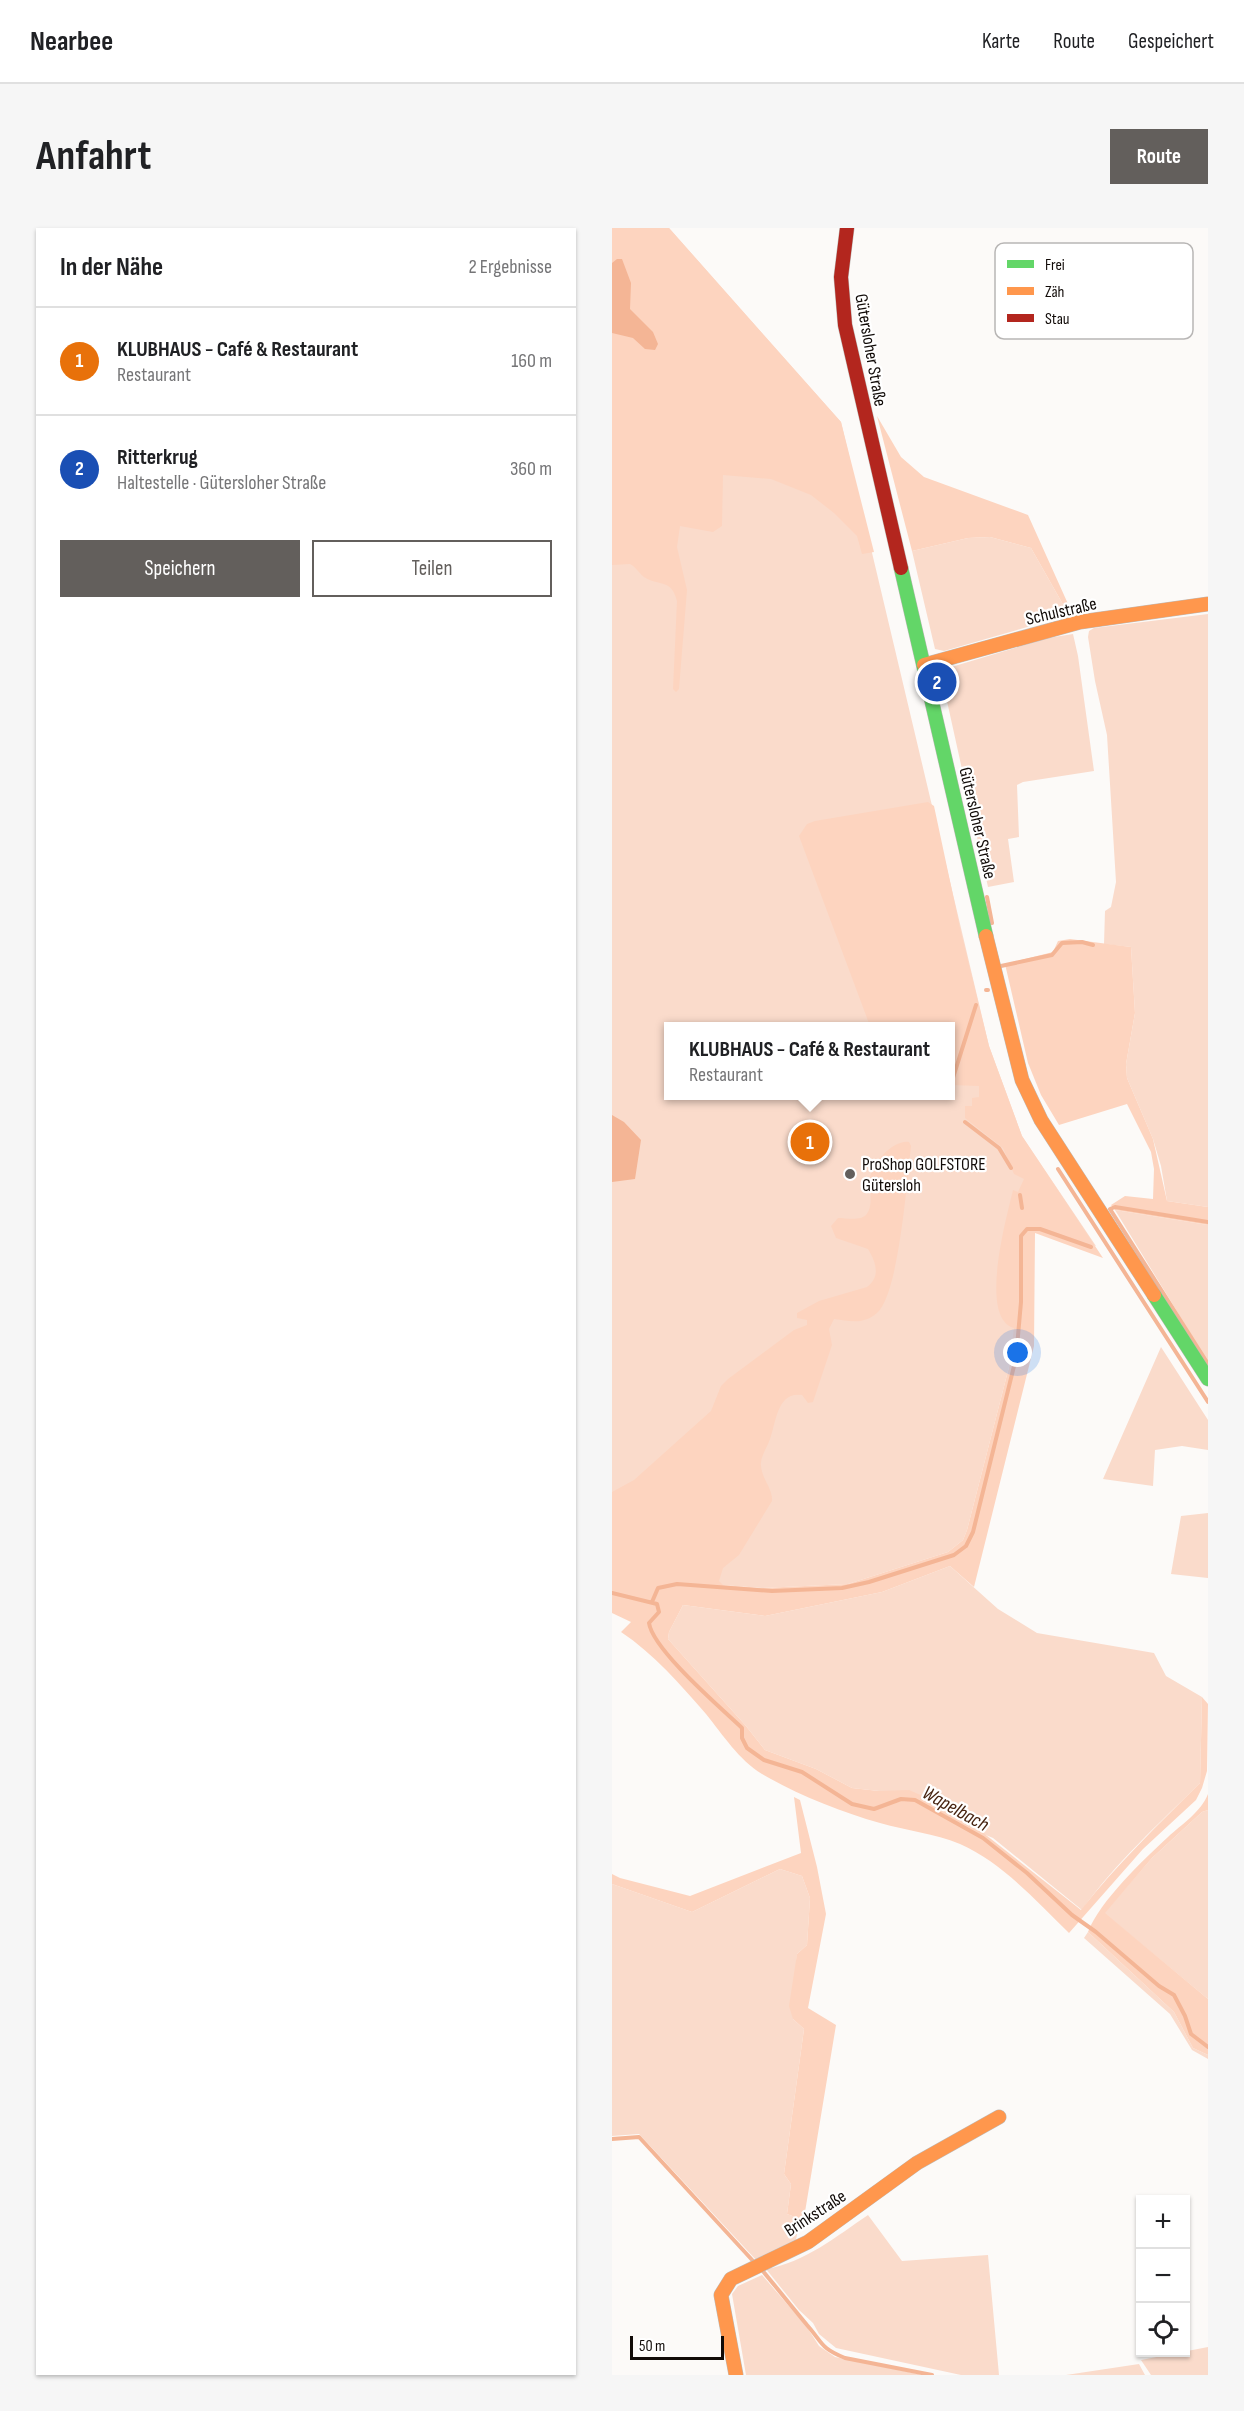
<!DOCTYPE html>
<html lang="de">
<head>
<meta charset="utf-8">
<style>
  body { margin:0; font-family:"Sofia Sans Condensed",sans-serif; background:#f6f6f6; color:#202124 }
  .controls { position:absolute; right:18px; bottom:18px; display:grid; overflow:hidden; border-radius:0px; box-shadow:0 2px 4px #0004 }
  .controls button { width:54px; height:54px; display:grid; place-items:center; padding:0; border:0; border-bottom:2px solid #e0e0e0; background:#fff; color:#202124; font:30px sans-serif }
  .scale { position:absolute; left:18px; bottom:15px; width:94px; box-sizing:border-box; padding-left:6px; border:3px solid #110b08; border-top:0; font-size:16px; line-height:21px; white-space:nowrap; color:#110b08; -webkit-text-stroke:4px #fff; paint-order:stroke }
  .you { position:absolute; left:406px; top:1125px; width:21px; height:21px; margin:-15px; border:4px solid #fff; border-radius:50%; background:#1a73e8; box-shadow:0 0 0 9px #1a73e833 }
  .badge { display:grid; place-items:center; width:39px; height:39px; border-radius:50%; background:#635f5c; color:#fff; font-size:20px; font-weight:700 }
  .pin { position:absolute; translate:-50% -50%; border:3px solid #fff; box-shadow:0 2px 6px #0006 }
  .popup { position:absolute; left:52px; top:794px; width:291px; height:78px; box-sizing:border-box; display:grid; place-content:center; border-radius:0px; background:#fff; filter:drop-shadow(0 2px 4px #0005); font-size:20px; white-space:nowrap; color:#757577 }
  .popup b { font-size:22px; color:#202124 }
  .popup::after { content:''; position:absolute; left:50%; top:100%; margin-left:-12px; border:12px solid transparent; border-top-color:#fff }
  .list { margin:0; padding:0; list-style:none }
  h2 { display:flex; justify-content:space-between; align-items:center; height:78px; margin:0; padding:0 24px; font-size:26px }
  h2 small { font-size:20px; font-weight:400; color:#757577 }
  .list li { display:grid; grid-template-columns:39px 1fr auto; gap:18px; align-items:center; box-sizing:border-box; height:108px; padding:0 24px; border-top:2px solid #e0e0e0 }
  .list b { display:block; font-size:22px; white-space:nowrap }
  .list p { margin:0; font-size:20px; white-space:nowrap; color:#757577 }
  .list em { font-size:20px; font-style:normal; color:#757577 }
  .actions { display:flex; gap:12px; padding:18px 24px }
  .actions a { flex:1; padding:14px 0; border:2px solid #635f5c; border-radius:0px; text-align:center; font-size:21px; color:#635f5c }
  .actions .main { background:#635f5c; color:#fff }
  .icon { flex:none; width:33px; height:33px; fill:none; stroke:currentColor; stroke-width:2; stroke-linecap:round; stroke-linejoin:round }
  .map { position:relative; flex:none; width:596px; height:2147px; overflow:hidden; border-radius:0px }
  header { display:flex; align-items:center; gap:36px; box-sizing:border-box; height:84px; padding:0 30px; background:#fff; border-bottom:2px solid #e0e0e0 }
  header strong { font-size:28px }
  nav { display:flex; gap:33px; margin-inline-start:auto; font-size:21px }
  .intro { display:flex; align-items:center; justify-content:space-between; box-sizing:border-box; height:144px; padding:0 36px }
  h1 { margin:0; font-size:42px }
  .button { padding:15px 27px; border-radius:0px; background:#635f5c; color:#fff; font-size:21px; font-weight:700 }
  main { display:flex; gap:36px; padding:0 36px }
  aside { flex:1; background:#fff; border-radius:0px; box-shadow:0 2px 4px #0004 }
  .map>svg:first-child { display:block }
</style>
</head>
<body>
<header>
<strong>Nearbee</strong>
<nav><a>Karte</a><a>Route</a><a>Gespeichert</a></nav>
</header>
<div class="intro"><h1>Anfahrt</h1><a class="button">Route</a></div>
<main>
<aside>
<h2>In der Nähe<small>2 Ergebnisse</small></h2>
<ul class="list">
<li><span class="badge" style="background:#e8710a">1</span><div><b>KLUBHAUS - Café &amp; Restaurant</b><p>Restaurant</p></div><em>160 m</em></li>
<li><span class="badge" style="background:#1a4fb4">2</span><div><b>Ritterkrug</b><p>Haltestelle · Gütersloher Straße</p></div><em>360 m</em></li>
</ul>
<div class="actions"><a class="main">Speichern</a><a>Teilen</a></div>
</aside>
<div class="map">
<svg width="596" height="2147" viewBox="0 0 596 2147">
  <rect width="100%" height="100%" fill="#fcfaf8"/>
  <path fill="#fadbcb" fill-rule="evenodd" d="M0 0H57L229 194 377 818 410 908 484 1018 419 996 397 1139 355 1302 351 1312 336 1324 236 1356 150 1360 110 1357 0 1358ZM57 798H339V868H57Z
    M378 309 419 320 457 387 332 423 323 421 300 323 356 310Z
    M596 386V979L555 973 549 938 541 911 515 850 514 836 523 785 519 719 492 716 493 683 499 679 504 654 495 507 483 453 476 409 477 403 482 400Z
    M461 406 466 428 482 543 411 554 405 557 407 609 396 611 402 654 376 659 329 446 336 440 436 410Z
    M503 982 596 997V1134Z
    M549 1119 596 1192V1222L570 1218 543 1222 541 1258 491 1251Z
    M596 1285V1350L559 1346 569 1288Z
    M338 1338 386 1381 425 1405 542 1425 554 1448 590 1469 588 1555C548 1595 503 1635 470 1682L381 1610 267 1563 240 1560 204 1541 153 1522 134 1498 56 1411 57 1404 71 1377 153 1388 270 1364Z
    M596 1582V1771L492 1685 540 1630 590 1584Z
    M168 1641 190 1648 198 1670 195 1717 185 1726 181 1791 192 1801 172 1946 179 1956 175 1986 188 1991 183 2017 146 2034 27 1906 0 1908V1656L80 1684Z
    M476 1704 562 1784 581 1820 596 1827V1831L580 1822 558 1786 472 1710Z
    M256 1987 290 2033 376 2027 387 2147H349L224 2120 207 2106 201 2095 187 2082 154 2041C192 2035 225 2008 256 1987Z
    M150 2047 195 2099 207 2118 223 2129 311 2147H134L120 2066 126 2058Z
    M596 2119V2147H539L529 2132Z
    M527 2136 533 2147H454Z"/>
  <path fill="#fdd4bf" d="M0 0H57L229 194 262 324 250 326 245 308 222 285 199 267 159 251 111 247 110 298 101 304 68 298 65 319 75 362 67 461 64 464 61 461 65 373C59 350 48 359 32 349 27 345 24 339 18 336L0 337Z
    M265 188 289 229 312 249 416 287 461 387H457L419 320 378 309 356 310 300 323Z
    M316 574 322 578 348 700 377 818 410 908 491 1030 423 1005 422 1118 362 1359 338 1338 270 1364 153 1388 71 1377 57 1404 56 1411 134 1498 153 1522 204 1541 240 1560 267 1563 297 1562 341 1581 469 1682C505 1636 547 1596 588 1555L590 1469 596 1476 595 1543 590 1560 584 1572 531 1621 457 1705C424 1673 391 1635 348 1616 322 1605 295 1603 268 1595 229 1584 186 1567 150 1546 127 1532 111 1507 94 1486 68 1456 42 1426 9 1404L19 1394 0 1385V1264L22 1252 99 1183 109 1158 116 1151 182 1102 195 1097V1092L185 1090V1085L207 1073 255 1059C269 1049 264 1034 256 1021L224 1010 219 998 226 990C235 990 248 993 254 987 262 978 257 961 258 950 261 934 281 912 297 914L299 918C295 951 287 1066 265 1085 251 1097 238 1093 222 1091L217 1101 220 1117 201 1174 196 1175 190 1167C165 1163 164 1195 158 1211 155 1220 148 1229 149 1238 150 1251 161 1261 160 1273L127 1327 111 1340 107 1353 111 1357 150 1360 236 1356 336 1324 351 1312 355 1302 397 1139 402 1100C366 1090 395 988 401 962L406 964 412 951 402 946 391 920 353 890V878H360V870L367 869V858L339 857V798H258L187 608 195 596 203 593Z
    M458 711 519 719 523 785 514 836 515 850 541 911 555 973 596 979V997L503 982 499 977 513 968 541 971 542 941 539 924 515 876 447 897 429 867 416 835 393 736 441 724 446 713Z
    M596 1566V1582L590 1584 540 1630 493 1685 596 1771V1827L581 1820 562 1784 476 1704C488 1673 531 1632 556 1609 570 1596 589 1584 596 1566Z
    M182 1569 188 1572 205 1639 214 1686 196 1780 224 1797 192 1990 188 1991 175 1986 179 1956 172 1946 192 1801 181 1791 177 1778 185 1726 195 1717 198 1670 190 1648 168 1641 80 1684 0 1656V1646L8 1650 78 1668 189 1625Z"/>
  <path fill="#f4b595" d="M5 31H10L19 55 18 81 41 104 46 116 43 122 33 121 21 110 0 105V35Z
    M0 887 12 894 29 912 23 951 0 954Z"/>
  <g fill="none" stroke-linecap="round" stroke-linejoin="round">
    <path stroke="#f4b595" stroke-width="4" d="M375 669 380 695
      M389 738 440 727 450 715 470 714 481 717
      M374 762H376
      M340 853 364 777
      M353 894 387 920 399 940
      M446 941 596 1174
      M408 967 410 980
      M596 994 503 979 498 981 596 1136
      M0 1365 45 1376 47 1384 37 1395C41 1422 109 1480 130 1500V1510L135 1520 152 1532 190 1544 240 1576 262 1581 289 1571 303 1572 371 1610 415 1645 460 1687 484 1704 547 1758 562 1767 573 1788 579 1806 596 1819
      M40 1374 46 1360 65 1356 160 1363 230 1360 257 1354 342 1327 354 1318 361 1304 404 1130 409 1074V1008L415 1001H428L479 1019
      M0 1911 27 1909 142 2034
      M150 2042C165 2060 180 2079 195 2097 211 2115 208 2120 233 2130L320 2147"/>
    <g stroke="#bebab7" stroke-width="15">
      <path id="fast" d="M289 340 374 708
        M542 1067 596 1151"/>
    </g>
    <g stroke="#bebab7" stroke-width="15">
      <path id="slow" d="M312 437 468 394 596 376
        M374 708 410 852 429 892 542 1067
        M124 2147 109 2067 119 2051 196 2014 305 1935 387 1889"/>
    </g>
    <g stroke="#bebab7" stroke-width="15">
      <path id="jam" d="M235 0 229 49 233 97 289 340"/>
    </g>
    <use href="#fast" stroke="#63d668" stroke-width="14"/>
    <use href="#slow" stroke="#ff974d" stroke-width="14"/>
    <use href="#jam" stroke="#b3261e" stroke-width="14"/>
  </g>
  <circle fill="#635f5c" stroke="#fff" stroke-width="2" cx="238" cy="946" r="6"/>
  <g text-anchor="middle" stroke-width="4.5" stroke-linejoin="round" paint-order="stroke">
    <g font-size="18" fill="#110b08" stroke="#fff">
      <text transform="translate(259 122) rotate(80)" y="6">Gütersloher Straße</text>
      <text transform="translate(449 383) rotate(-13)" y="6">Schulstraße</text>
      <text transform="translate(366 595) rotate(77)" y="6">Gütersloher Straße</text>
      <text transform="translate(203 1985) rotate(-33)" y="6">Brinkstraße</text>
    </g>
    <g font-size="18" fill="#110b08" stroke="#fff" text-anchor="start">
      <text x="250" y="942">ProShop GOLFSTORE<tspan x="250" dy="21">Gütersloh</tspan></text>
    </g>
    <g font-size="20" font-style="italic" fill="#472411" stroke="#fff">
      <text transform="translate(344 1580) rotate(29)" y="7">Wapelbach</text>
    </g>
  </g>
  <rect x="383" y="15" width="198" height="96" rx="9" fill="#fff" stroke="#b8b6b5" stroke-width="1.5"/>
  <rect x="395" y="32" width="27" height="8" fill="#63d668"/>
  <rect x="395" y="59" width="27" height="8" fill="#ff974d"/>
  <rect x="395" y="86" width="27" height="8" fill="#b3261e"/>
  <g font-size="16" fill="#110b08">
    <text x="433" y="42">Frei</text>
    <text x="433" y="69">Zäh</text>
    <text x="433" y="96">Stau</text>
  </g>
</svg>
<div class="controls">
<button>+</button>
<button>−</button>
<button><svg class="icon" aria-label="locate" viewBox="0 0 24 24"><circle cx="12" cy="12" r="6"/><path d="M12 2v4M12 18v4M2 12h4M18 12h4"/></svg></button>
</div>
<div class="scale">50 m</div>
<div class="you"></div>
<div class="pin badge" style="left:198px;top:914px;background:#e8710a">1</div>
<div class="popup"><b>KLUBHAUS - Café &amp; Restaurant</b>Restaurant</div>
<div class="pin badge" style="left:325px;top:454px;background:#1a4fb4">2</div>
</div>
</main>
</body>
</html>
